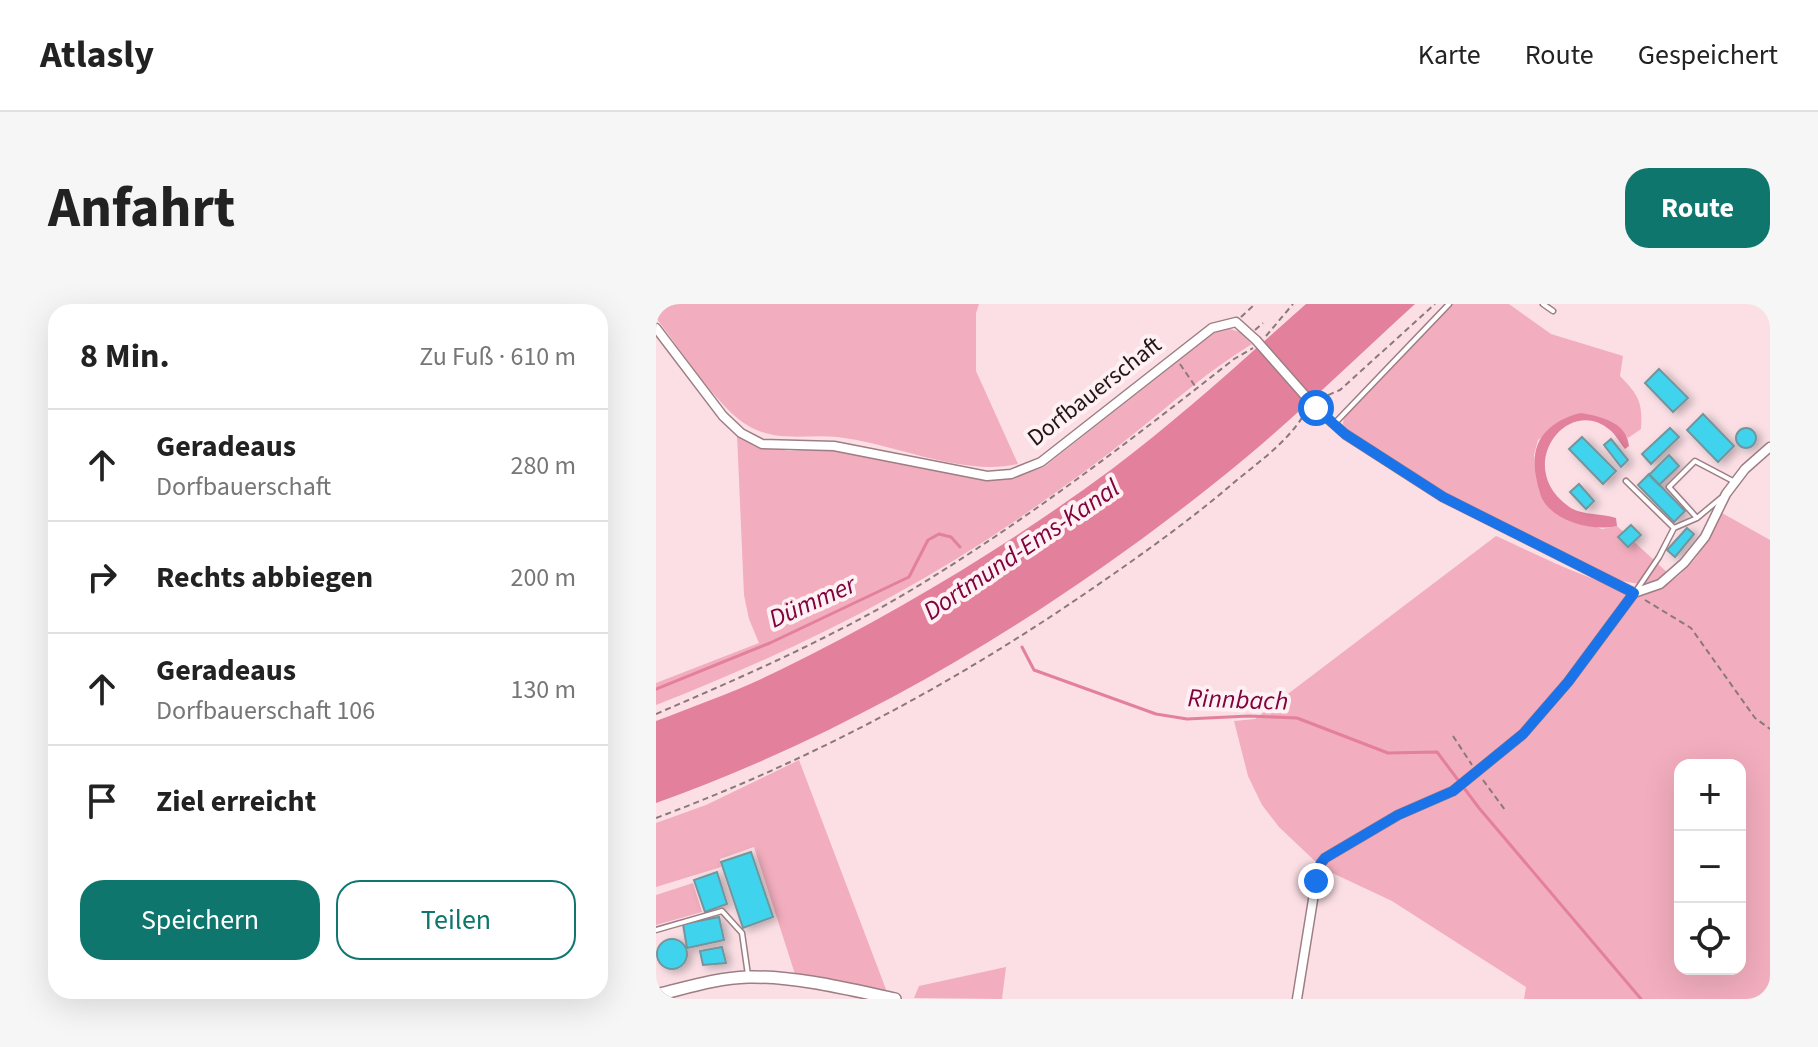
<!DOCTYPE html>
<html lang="de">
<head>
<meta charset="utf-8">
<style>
  body { margin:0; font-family:"Source Sans 3",sans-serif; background:#f6f6f6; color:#222 }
  .controls { position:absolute; right:24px; bottom:24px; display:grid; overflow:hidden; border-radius:16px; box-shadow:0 8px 32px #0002 }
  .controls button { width:72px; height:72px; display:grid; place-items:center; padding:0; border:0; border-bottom:2px solid #e0e0e0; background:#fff; color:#222; font:40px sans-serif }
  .stop { position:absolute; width:24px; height:24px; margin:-18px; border:6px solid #1a73e8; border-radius:50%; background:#fff }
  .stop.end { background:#1a73e8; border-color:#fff; box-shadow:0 2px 8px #0008 }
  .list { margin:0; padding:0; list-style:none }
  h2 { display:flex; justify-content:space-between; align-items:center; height:104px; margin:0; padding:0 32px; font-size:34px }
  h2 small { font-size:26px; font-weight:400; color:#767676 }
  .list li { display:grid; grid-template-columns:52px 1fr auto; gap:24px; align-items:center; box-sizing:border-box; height:112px; padding:0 32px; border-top:2px solid #e0e0e0 }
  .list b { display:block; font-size:30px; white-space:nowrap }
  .list p { margin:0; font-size:26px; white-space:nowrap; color:#767676 }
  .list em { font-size:26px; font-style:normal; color:#767676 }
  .actions { display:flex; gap:16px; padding:24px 32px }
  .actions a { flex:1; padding:18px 0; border:2px solid #0f766e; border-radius:24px; text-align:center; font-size:28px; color:#0f766e }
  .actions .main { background:#0f766e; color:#fff }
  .icon { flex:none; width:44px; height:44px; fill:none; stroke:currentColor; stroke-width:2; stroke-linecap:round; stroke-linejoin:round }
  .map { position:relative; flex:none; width:1114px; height:695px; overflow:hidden; border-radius:24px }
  header { display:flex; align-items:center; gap:48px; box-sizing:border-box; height:112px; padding:0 40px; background:#fff; border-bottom:2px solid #e0e0e0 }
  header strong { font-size:38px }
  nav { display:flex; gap:44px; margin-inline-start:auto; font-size:28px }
  .intro { display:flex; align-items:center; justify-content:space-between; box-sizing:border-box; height:192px; padding:0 48px }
  h1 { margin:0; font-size:56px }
  .button { padding:20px 36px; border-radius:24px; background:#0f766e; color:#fff; font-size:28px; font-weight:700 }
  main { display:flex; gap:48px; padding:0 48px }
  aside { flex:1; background:#fff; border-radius:24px; box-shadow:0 8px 32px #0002 }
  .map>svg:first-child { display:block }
</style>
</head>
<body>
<header>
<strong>Atlasly</strong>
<nav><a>Karte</a><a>Route</a><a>Gespeichert</a></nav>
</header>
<div class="intro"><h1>Anfahrt</h1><a class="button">Route</a></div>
<main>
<aside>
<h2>8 Min.<small>Zu Fuß · 610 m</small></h2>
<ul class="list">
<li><svg class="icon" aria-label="ahead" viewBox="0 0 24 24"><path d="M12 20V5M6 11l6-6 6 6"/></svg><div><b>Geradeaus</b><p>Dorfbauerschaft</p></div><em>280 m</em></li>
<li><svg class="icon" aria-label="right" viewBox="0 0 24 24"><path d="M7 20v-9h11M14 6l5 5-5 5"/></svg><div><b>Rechts abbiegen</b></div><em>200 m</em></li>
<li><svg class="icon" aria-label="ahead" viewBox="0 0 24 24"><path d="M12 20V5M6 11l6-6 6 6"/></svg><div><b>Geradeaus</b><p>Dorfbauerschaft 106</p></div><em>130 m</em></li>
<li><svg class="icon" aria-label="arrive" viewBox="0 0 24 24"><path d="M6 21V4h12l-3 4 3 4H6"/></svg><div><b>Ziel erreicht</b></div></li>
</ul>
<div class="actions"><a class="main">Speichern</a><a>Teilen</a></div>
</aside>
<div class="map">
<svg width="1114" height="695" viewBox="0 0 1114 695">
  <defs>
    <filter id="shadow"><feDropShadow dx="4.5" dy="2.5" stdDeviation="4" flood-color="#0004"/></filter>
  </defs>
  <rect width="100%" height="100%" fill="#fbdfe5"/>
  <path fill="#f2adbe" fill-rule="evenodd" d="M0 0H323L320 9V67L362 160C305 173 238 139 181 133 149 130 120 139 91 121 61 103 23 43 0 14Z
    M796 0H853L895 30 967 52 964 72C982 91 987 97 985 125L972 134 958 119 924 109 882 136 878 151 879 167 883 187 892 203 946 225 961 222 1013 270C996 283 979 281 960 275L788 189 691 126 687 120 688 112Z
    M571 24 584 28 596 40C553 66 514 101 475 132 439 161 400 188 362 215 250 292 126 352 0 401V379L103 339 93 315 88 291 81 130 109 143 133 147 178 144 356 173 388 163 558 29Z
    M1066 209 1114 236V695H868L870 683 736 597 672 567 662 560 623 523 606 501 592 472 578 417 599 415 840 232C872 246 966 295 997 286 1030 277 1053 237 1066 209ZM1024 461H1084V665H1024Z
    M143 456 231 688 139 670 98 543 64 555 65 563 0 583V519L50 501Z
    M37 579 46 608 0 621V591Z
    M350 663 346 695 258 694 263 682Z"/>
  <path fill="#e3809c" d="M650 0H759C704 50 650 103 593 151 420 295 213 423 0 499V417C41 401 84 386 124 366 240 309 352 242 456 165 524 114 587 56 650 0Z
    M924 109C944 112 971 118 973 142L969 145C964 139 960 131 954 126 912 90 857 162 912 202 925 212 945 209 960 214L961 222C939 227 907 220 891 202 884 194 882 183 880 173 873 138 891 118 924 109Z"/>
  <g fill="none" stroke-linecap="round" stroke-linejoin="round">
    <path stroke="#e3809c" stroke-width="3" d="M366 343 378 366 500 410 531 415 593 412 641 414 732 449 781 448 823 504 985 695
      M0 385 114 339 253 273 272 236 283 230 295 233 304 243"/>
  </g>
  <path fill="#41d3ed" stroke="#73959c" stroke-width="2" filter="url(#shadow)" d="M1003 65 1032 94 1017 108 989 79Z
    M1047 110 1078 142 1062 158 1031 126Z
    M1080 134a10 10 0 1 1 20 0a10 10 0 1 1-20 0Z
    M1014 124 1023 133 995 160 986 150Z
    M926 133 960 167 947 180 913 145Z
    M955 135 972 156 965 163 948 141Z
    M1013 151 1023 162 1003 181 993 171Z
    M993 170 1029 207 1018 218 982 181Z
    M923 180 938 197 930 205 914 188Z
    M975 221 985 231 972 243 962 233Z
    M1031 224 1038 230 1019 253 1011 246Z
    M95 548 117 613 87 624 65 558Z
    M61 568 71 600 49 608 38 576Z
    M63 613 68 636 31 644 27 620Z
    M1 650a15 15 0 1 1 30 0a15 15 0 1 1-30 0Z
    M66 643 70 659 47 661 44 647Z"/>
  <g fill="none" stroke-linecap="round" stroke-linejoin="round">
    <g stroke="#9d7e85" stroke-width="7">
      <path id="lane" d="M887 0 897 7
        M679 119 793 0
        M970 177 1018 224 1041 214 1065 194
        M1041 214 1013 183 1039 157 1077 177
        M980 287 1003 253 1018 224
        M0 626 66 607 86 629 92 671"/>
    </g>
    <g stroke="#9d7e85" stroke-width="11">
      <path id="street" d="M0 24 67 112 85 129 106 140 178 142 331 172 355 170 385 158 556 24 580 18 600 36
        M660 104 689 130 787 193 978 289
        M641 695 660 577 665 559 669 554 742 511 797 487 867 430 912 378 978 289 1004 280 1028 259 1049 233 1070 190 1089 165 1114 143"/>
    </g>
    <g stroke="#9d7e85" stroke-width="14">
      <path id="secondary" d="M0 691C30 684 60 674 92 673 140 672 192 685 239 695"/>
    </g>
    <path stroke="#8b787c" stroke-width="2" stroke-dasharray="6 4" stroke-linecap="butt" d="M585 13 599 0
      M599 26 607 19
      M610 32 637 0
      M524 60 541 85
      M663 95 684 86 779 0
      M647 115 656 118 659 116
      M989 296 1035 324 1099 414 1114 425
      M0 410C86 373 171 336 252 288 367 219 473 138 578 55L597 44
      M797 432 816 461
      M827 476 849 506
      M0 514C148 459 290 384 421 295 471 261 521 226 568 187 596 162 632 140 650 107"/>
    <use href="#lane" stroke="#fff" stroke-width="4"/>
    <use href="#street" stroke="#fff" stroke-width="8"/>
    <use href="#secondary" stroke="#fff" stroke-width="11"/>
    <g stroke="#9d7e85" stroke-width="11" stroke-linecap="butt">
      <path id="street-bridge" d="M600 36 660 104"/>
    </g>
    <use href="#street-bridge" stroke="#fff" stroke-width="8"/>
  </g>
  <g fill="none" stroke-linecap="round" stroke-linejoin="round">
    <path stroke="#1a73e8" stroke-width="10" d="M660 577 665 559 669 554 742 511 797 487 867 430 912 378 978 289 787 193 689 130 660 104"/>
  </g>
  <g text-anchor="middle" stroke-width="8" stroke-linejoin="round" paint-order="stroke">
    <g font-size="24" fill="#221619" stroke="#fef0f3">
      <text transform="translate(438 87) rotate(-38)" y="8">Dorfbauerschaft</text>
    </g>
    <g font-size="26" font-style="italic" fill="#80033d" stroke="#fef0f3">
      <text transform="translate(365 245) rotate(-34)" y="9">Dortmund-Ems-Kanal</text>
      <text transform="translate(156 297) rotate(-24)" y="9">Dümmer</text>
      <text transform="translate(582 395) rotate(2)" y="9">Rinnbach</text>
    </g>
  </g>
</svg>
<div class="controls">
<button>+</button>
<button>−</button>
<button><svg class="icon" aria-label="locate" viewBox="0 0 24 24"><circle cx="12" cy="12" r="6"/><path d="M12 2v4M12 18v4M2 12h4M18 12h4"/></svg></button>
</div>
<div class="stop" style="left:660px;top:104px"></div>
<div class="stop end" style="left:660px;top:577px"></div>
</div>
</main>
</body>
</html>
